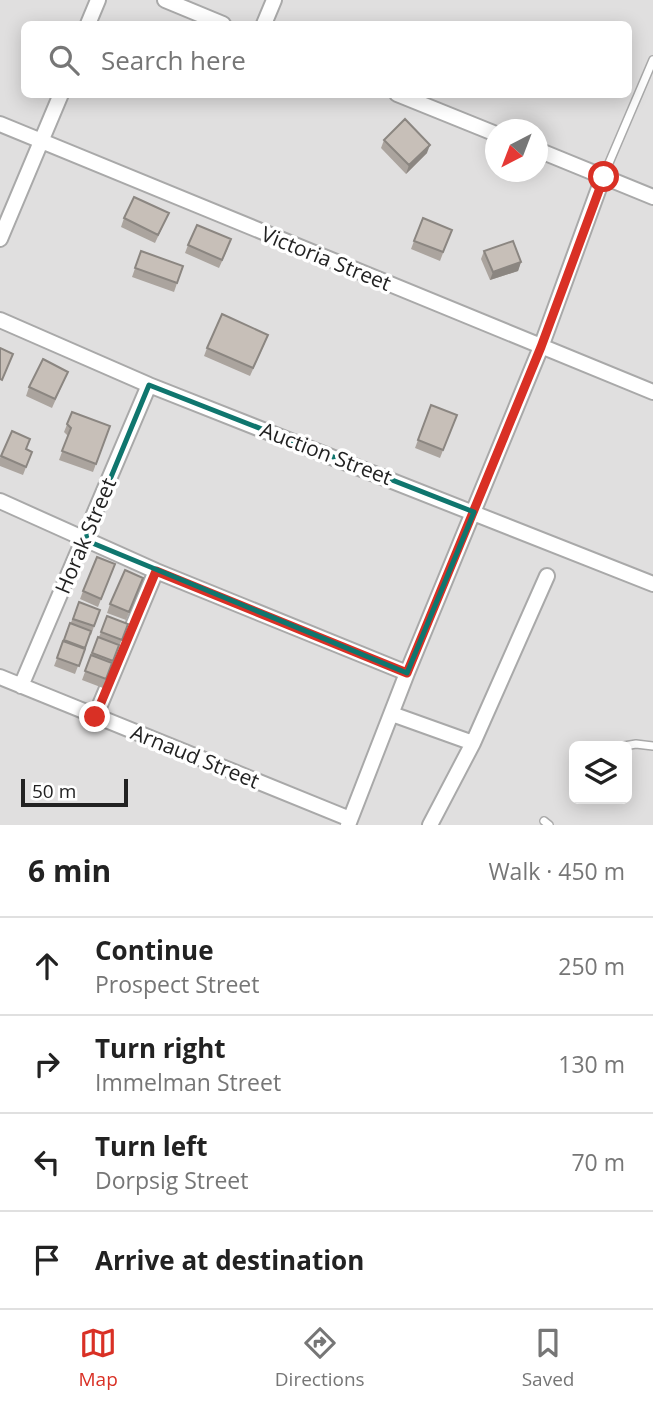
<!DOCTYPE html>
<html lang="en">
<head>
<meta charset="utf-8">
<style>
  body { margin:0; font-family:"Open Sans",sans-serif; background:#f2f2f2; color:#222 }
  .controls { position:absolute; right:21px; bottom:21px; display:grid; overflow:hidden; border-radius:10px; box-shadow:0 4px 18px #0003 }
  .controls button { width:63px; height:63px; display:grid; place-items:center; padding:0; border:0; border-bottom:2px solid #e0e0e0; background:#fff; color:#222; font:35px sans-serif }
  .compass { position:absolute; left:485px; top:119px; width:63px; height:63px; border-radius:50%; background:#fff; box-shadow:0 4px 18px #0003; rotate:222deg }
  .scale { position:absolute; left:21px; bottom:18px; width:107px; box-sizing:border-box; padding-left:7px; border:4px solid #222; border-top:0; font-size:19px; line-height:24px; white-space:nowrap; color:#222; -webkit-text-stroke:5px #fff; paint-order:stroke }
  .stop { position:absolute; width:21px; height:21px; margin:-16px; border:5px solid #d93025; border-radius:50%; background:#fff }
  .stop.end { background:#d93025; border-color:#fff; box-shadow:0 2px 7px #0008 }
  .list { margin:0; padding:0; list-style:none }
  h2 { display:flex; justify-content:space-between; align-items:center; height:91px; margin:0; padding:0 28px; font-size:30px }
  h2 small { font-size:23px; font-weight:400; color:#767676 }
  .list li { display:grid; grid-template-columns:46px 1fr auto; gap:21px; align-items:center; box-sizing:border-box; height:98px; padding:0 28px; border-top:2px solid #e0e0e0 }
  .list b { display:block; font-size:26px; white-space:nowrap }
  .list p { margin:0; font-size:23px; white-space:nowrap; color:#767676 }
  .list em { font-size:23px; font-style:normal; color:#767676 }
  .icon { flex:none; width:38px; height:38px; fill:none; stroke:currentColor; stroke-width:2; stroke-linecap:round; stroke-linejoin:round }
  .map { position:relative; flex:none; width:653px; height:825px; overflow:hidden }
  .search { position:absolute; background:#fff; box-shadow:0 4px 18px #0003; left:21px; right:21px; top:21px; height:77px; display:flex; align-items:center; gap:18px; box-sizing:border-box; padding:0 24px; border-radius:10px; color:#767676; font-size:26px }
  .sheet { height:483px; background:#fff }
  nav { display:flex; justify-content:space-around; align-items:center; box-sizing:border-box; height:98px; border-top:2px solid #e0e0e0; background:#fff; font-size:19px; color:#767676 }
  nav a { display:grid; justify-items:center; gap:4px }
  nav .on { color:#d93025 }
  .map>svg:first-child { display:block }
</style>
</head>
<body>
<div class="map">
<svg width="653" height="825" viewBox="0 0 653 825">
  <rect width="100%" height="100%" fill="#f2efe9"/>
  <path fill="#e0dfdf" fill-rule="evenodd" d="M0 0H653V825H0ZM24 24H628V94H24ZM496 130H538V172H496ZM574 746H627V799H574Z"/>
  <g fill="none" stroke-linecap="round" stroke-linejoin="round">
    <g stroke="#a9a9a9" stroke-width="10">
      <path id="lane" d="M603 177 653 60
        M624 746 636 744 653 746
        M544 821 549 825"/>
    </g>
    <g stroke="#a9a9a9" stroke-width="18">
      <path id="street" d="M165 0 223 24
        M88 24 98 0
        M264 24 274 0
        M397 94 496 134
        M0 124 653 392
        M538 150 653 197
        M0 239 61 94
        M0 320 149 385 653 584
        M0 501 156 571 407 673
        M0 677 350 819
        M21 686 149 385
        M392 714 473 743
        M95 717 156 571
        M348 825 407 673 541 347 603 177
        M430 825 473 743 547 576"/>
    </g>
    <use href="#lane" stroke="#fff" stroke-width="7"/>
    <use href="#street" stroke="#fff" stroke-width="14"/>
  </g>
  <path fill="#aba49e" d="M384 140 427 153 406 174 381 148Z
    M169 213 155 243 121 227 124 218Z
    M452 230 440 261 411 249 414 241Z
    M188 245 228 248 219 268 185 253Z
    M141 251 183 266 174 292 132 277Z
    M484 251 521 262 518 271 490 280 481 259Z
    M265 343 250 376 204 356 207 348Z
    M68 372 52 408 26 396 29 387Z
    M431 405 457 415 440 458 415 448Z
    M72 412 110 426 93 472 59 460 68 436 64 432Z
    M12 431 26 450 32 452 23 475 0 466V458Z
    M115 564 98 607 80 599 83 591Z
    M143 578 126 620 107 613 110 604Z
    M79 602 100 610 91 635 90 634 75 674 54 666Z
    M107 616 128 624 103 688 82 680 98 637H99Z"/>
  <path fill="#8b8681" d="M430 145 427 153 406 174 409 165Z
    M521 262 518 271 490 280 493 272Z"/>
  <path fill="#c7bfb8" stroke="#8b8681" stroke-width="2" d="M405 119 430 145 409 165 384 140Z
    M134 197 169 213 158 235 124 218Z
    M423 218 452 230 443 252 414 241Z
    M197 225 231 239 222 260 188 245Z
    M513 241 521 262 493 272 484 251Z
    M141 251 183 266 177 283 135 268Z
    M222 314 268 335 253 368 207 348Z
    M0 348 13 354 2 380 0 379Z
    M43 359 68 372 55 399 29 387Z
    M431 405 457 415 443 450 418 440Z
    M72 412 110 426 96 464 62 451 71 428 67 424Z
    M12 431 30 439 26 449 32 452 26 467 1 456Z
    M97 557 115 564 101 599 83 591Z
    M125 570 143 578 129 612 110 604Z
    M79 602 100 610 94 626 73 619Z
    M107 616 128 624 122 640 101 632Z
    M70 623 91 631 85 648 64 640Z
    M98 637 119 645 113 661 92 653Z
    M63 641 85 649 79 666 57 658Z
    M91 655 112 663 106 679 85 671Z"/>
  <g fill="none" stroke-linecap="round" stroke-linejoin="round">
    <path stroke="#d93025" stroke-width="9" d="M95 717 156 571 407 673 541 347 604 177"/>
  </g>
  <path fill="none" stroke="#0f766e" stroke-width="5" stroke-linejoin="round" d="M149 385 474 512 407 673 85 540Z"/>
  <g text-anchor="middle" stroke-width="7" stroke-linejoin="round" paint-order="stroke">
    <g font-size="21" fill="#222" stroke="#fff">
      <text transform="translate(326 259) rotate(22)" y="7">Victoria Street</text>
      <text transform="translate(326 454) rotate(21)" y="7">Auction Street</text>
      <text transform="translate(86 536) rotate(-67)" y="7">Horak Street</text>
      <text transform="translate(195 757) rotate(22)" y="7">Arnaud Street</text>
    </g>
  </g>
</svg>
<div class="controls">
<button><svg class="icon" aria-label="layers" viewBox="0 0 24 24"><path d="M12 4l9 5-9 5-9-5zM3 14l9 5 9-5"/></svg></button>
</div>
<svg class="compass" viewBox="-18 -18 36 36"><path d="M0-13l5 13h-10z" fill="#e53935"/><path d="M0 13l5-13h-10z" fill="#767676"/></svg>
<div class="scale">50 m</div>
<div class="stop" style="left:604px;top:177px"></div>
<div class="stop end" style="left:95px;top:717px"></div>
<div class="search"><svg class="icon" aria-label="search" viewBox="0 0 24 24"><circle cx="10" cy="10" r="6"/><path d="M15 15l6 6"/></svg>Search here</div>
</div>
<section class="sheet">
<h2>6 min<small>Walk · 450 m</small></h2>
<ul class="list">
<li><svg class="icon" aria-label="ahead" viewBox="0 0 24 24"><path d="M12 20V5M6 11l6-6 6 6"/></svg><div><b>Continue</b><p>Prospect Street</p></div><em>250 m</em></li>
<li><svg class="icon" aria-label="right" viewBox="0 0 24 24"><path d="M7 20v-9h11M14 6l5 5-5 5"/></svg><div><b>Turn right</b><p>Immelman Street</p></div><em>130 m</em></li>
<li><svg class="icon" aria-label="left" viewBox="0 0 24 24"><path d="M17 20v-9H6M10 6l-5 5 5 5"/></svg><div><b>Turn left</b><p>Dorpsig Street</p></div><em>70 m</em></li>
<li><svg class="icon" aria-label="arrive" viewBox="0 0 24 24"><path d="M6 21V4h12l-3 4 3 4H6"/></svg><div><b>Arrive at destination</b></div></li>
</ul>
</section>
<nav>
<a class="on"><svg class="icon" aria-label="map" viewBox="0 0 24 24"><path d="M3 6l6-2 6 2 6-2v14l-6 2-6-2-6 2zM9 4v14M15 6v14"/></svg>Map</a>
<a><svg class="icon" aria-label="directions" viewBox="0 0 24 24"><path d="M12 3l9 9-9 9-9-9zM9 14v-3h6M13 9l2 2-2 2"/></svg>Directions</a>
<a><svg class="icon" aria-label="saved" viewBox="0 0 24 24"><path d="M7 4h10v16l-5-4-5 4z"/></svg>Saved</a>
</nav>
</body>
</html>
